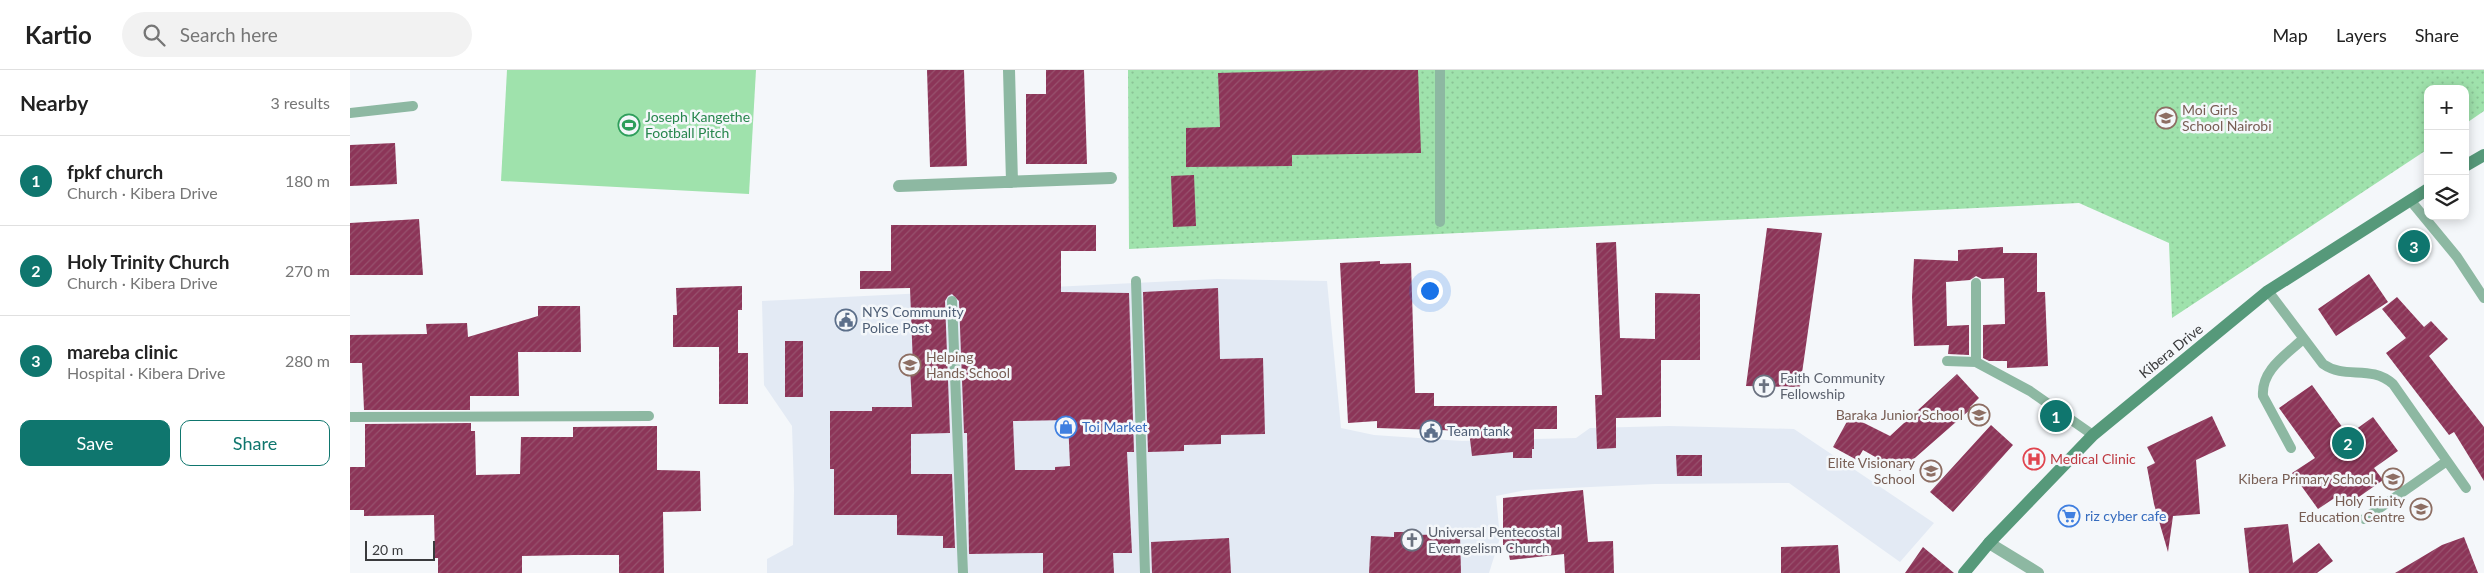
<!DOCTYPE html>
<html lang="en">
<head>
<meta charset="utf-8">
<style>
  body { margin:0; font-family:Lato,sans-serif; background:#f2f2f2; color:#222 }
  .controls { position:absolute; right:15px; top:15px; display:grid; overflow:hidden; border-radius:10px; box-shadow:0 2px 12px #0003 }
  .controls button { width:45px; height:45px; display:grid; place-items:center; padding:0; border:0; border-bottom:1px solid #e0e0e0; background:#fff; color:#222; font:25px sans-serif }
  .scale { position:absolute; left:15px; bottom:12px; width:70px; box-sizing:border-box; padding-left:5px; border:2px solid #393a3c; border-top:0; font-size:14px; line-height:18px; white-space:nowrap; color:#393a3c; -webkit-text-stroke:4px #f4f7fa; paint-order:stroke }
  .you { position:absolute; left:1079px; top:220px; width:18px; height:18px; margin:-12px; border:4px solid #fff; border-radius:50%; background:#1a73e8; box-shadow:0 0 0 8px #1a73e833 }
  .badge { display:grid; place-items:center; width:32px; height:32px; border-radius:50%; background:#0f766e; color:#fff; font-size:16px; font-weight:700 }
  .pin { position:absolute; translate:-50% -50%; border:2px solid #fff; box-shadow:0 1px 5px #0006 }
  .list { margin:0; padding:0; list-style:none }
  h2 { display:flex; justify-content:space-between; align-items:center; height:65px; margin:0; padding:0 20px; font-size:21px }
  h2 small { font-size:16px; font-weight:400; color:#767676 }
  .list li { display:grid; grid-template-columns:32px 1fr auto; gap:15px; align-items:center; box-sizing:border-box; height:90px; padding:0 20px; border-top:1px solid #e0e0e0 }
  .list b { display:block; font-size:19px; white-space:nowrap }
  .list p { margin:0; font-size:16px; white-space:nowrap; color:#767676 }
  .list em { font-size:16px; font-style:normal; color:#767676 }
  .actions { display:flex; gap:10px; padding:15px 20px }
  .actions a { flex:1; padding:11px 0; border:1px solid #0f766e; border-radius:10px; text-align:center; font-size:18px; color:#0f766e }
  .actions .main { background:#0f766e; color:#fff }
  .icon { flex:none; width:28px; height:28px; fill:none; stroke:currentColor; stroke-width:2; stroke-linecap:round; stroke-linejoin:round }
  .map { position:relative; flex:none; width:2134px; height:503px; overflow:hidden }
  header { display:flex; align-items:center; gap:30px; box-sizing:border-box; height:70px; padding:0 25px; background:#fff; border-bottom:1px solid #e0e0e0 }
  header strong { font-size:24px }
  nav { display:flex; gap:28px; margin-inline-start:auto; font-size:18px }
  .search { width:350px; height:45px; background:#f2f2f2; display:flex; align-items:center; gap:12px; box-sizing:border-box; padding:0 18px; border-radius:28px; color:#767676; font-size:19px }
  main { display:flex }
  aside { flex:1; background:#fff }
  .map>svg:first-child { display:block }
</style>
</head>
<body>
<header>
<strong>Kartio</strong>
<div class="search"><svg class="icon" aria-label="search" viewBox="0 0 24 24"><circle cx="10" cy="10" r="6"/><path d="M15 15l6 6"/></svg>Search here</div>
<nav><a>Map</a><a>Layers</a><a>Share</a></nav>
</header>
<main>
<aside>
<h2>Nearby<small>3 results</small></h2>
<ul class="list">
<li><span class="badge">1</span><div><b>fpkf church</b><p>Church · Kibera Drive</p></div><em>180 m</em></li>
<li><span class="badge">2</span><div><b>Holy Trinity Church</b><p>Church · Kibera Drive</p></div><em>270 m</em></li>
<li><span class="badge">3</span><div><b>mareba clinic</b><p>Hospital · Kibera Drive</p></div><em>280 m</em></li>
</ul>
<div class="actions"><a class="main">Save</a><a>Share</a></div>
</aside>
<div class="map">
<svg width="2134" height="503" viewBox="0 0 2134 503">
  <defs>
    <pattern id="garden-dots" width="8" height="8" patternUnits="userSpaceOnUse" patternTransform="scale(1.25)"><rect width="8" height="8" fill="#9fe2ac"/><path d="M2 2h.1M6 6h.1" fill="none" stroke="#8ac395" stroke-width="1.8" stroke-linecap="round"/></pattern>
    <pattern id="building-hatch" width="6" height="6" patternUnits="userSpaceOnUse" patternTransform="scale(1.25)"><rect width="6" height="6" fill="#8c3558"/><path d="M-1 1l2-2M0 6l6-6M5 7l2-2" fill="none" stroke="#97526e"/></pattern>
  </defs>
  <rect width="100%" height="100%" fill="#f4f7fa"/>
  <path fill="#e3eaf4" d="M867 209 977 211 991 358 1024 365 1112 371 1226 368 1240 358 1319 356 1444 359 1584 453 1550 492 1439 413 1305 414 1176 420 1146 426 1150 468 1139 503H417V489L443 475 444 420 442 356 414 315 412 231Z"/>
  <path fill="#9fe2ac" d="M157 0H406L399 124 151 111Z"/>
  <path fill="url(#garden-dots)" d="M778 0H2134V41L2115 54V19H2078V79L1822 248 1819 173 1729 133 779 179Z"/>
  <path fill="url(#building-hatch)" fill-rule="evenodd" d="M577 0H614L617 96 580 97Z
    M696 0H734L737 94H676V24H696Z
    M985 0H1068L1071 83 942 85V96L836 97V58L870 57 868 3Z
    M45 73 47 114 0 116V75Z
    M844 105 846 156 823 157 821 106Z
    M69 149 73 205H0V153Z
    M541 155H746V181H711V222L779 223 784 382H777L782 483H763L764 503H693V483L619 484 617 363H614L609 231 602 224 598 226 595 231 600 363 561 364V404H602L605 478H593V466L547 465V445H484V399H480V341H522V337H562L560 296H563L560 218 510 219V201H541ZM718 350 720 396 705 397V400H665L663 351Z
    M1417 158 1472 163 1450 317 1396 316Z
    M1266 172 1270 268 1305 269V223L1350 224V290H1311V347L1266 348V378L1247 379 1245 325H1252L1246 173Z
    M1653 177V183H1687V222H1695L1698 296 1657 298V291H1639L1633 288V255L1655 254 1654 208 1632 209 1626 206 1620 210 1596 212 1597 256 1619 255V285L1598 284 1599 275 1564 276 1562 227 1564 189 1608 191V180Z
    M1030 191V194L1061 193 1065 323H1084V336H1207V359H1184V379H1182V388H1163V382L1122 386 1119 361 1027 358V351L998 353 990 193Z
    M2019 204 2038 232 1986 266 1968 239Z
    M392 216V240H388V283H398V334H369V277H323V245H327L326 218Z
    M868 218 870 289 913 288 915 364 871 365V374L834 375V381L798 382 793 222Z
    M2047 227 2074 257 2081 251 2098 269 2079 286 2134 357V411L2104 362 2099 365 2036 283 2056 268 2032 239Z
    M188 236H230L231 282H168L169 326H120V340H14L12 293H0V265L77 264 76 254 117 253 118 267 188 246Z
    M435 271H453V327H435Z
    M1607 304 1629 328 1620 337 1622 338 1550 401 1513 380 1507 390 1483 377 1500 346 1540 366Z
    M1962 315 1998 365 2023 347 2048 381 2024 398 2033 410 1996 436 1989 425 1968 439 1942 403 1965 388 1929 338Z
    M1862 346 1876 376 1846 390 1850 444 1823 446 1818 482 1804 434 1797 397 1805 393 1797 377Z
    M121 353V361H125L126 405 170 404 171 367H223V357L307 356V400L350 401 351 441 313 442 314 503H269V485H224L172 486V503H88V488H85L84 445 14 446V440H0V397H15V354Z
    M1641 355 1663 375 1603 442 1580 422Z
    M1326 385H1352V406H1327Z
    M1233 420 1238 472 1263 471 1264 503H1215L1214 484 1160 490 1157 475H1153V428Z
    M1938 454 1943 493 1969 473 1983 491 1967 503H1899L1894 458Z
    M1044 462H1062L1063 465 1110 464 1111 503H1019L1021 466 1044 467Z
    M2114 467 2128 503H2045L2092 475Z
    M879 468 881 503H802L801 472Z
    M1488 475 1490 503H1431V477Z
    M1573 477 1604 503H1555Z"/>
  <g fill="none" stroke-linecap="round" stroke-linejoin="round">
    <path stroke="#8db8a2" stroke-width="10" d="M1090 0V152
      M0 43 63 36
      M2060 130 2107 187 2134 228
      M786 211 795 503
      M1626 213V292L1680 321 1743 365
      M1918 221 1973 294C1996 310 2020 294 2043 314L2116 418
      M602 231 613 503
      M1597 291 1626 292
      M0 347 299 346
      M1941 378 1913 326C1911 300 1936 285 1953 269
      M2014 449 2097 391"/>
    <path stroke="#8db8a2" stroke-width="12" d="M659 0 662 112
      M549 116 761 108
      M1639 473 1688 503"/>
    <path stroke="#56997a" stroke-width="12" d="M2115 96 2134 85
      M1614 503 1639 473 1743 365 1918 221 2078 119"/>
  </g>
  <defs>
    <g id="school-ring" transform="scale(1.125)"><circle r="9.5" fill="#f4f7fa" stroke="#8d6e63" stroke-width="1.5"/><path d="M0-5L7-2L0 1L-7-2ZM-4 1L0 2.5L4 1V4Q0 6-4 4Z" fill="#8d6e63"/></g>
    <g id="stadium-ring" transform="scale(1.125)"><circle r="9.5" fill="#f4f7fa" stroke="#2e9e5b" stroke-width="1.5"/><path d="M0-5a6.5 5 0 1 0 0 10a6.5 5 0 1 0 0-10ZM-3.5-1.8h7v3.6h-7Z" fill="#2e9e5b"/></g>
    <g id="civic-ring" transform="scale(1.125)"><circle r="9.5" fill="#f4f7fa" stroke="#5c6f8a" stroke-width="1.5"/><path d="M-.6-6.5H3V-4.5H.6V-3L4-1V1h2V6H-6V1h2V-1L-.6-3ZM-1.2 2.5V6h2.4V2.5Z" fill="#5c6f8a"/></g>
    <g id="church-ring" transform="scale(1.125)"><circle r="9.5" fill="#f4f7fa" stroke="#6b7280" stroke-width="1.5"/><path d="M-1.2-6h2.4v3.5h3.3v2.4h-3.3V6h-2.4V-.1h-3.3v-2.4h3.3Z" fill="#6b7280"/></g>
    <g id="shop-ring" transform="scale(1.125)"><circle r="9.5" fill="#f4f7fa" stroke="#3f7fe0" stroke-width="1.5"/><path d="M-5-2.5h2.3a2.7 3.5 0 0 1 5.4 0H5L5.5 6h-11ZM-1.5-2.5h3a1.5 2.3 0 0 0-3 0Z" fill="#3f7fe0"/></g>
    <g id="hospital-ring" transform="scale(1.125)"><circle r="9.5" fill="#f4f7fa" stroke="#e0444e" stroke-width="1.5"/><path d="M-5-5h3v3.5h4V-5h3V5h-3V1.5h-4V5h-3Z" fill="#e0444e"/></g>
    <g id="supermarket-ring" transform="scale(1.125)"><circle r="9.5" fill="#f4f7fa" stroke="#3f7fe0" stroke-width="1.5"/><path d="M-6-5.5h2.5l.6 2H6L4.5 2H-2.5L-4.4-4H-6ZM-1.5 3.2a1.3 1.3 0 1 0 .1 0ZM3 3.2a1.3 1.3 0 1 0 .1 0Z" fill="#3f7fe0"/></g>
  </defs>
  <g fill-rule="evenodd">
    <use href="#school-ring" x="1816" y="48"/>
    <use href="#stadium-ring" x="279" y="55"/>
    <use href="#civic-ring" x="496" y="250"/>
    <use href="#school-ring" x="560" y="295"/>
    <use href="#church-ring" x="1414" y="316"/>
    <use href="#school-ring" x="1629" y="345"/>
    <use href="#shop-ring" x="716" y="357"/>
    <use href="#civic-ring" x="1081" y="361"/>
    <use href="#hospital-ring" x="1684" y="389"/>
    <use href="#school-ring" x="1581" y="401"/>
    <use href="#school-ring" x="2043" y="409"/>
    <use href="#school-ring" x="2071" y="439"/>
    <use href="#supermarket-ring" x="1719" y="446"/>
    <use href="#church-ring" x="1062" y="470"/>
  </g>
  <g text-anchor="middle" stroke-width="5" stroke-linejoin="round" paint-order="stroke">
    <g font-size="14" fill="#785e54" stroke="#f4f7fa" text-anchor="end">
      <text x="1832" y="45" text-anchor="start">Moi Girls<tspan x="1832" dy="16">School Nairobi</tspan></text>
      <text x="576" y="292" text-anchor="start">Helping<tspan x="576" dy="16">Hands School</tspan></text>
      <text x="1613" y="350">Baraka Junior School</text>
      <text x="1565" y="398">Elite Visionary<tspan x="1565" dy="16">School</tspan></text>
      <text x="2027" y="414">Kibera Primary School.</text>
      <text x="2055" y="436">Holy Trinity<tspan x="2055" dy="16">Education Centre</tspan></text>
    </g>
    <g font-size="14" fill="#27864d" stroke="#f4f7fa" text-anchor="start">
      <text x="295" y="52">Joseph Kangethe<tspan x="295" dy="16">Football Pitch</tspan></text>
    </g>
    <g font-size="14" fill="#4e5e75" stroke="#f4f7fa" text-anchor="start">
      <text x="512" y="247">NYS Community<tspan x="512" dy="16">Police Post</tspan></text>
      <text x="1097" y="366">Team tank</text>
    </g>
    <g font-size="14" fill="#393a3c" stroke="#f4f7fa">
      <text transform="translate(1821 281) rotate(-39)" y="5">Kibera Drive</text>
    </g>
    <g font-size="14" fill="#5b616d" stroke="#f4f7fa" text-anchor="start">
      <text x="1430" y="313">Faith Community<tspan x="1430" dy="16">Fellowship</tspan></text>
      <text x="1078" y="467">Universal Pentecostal<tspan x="1078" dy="16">Everngelism Church</tspan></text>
    </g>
    <g font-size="14" fill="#366cbe" stroke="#f4f7fa" text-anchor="start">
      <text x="732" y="362">Toi Market</text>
      <text x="1735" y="451">riz cyber cafe</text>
    </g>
    <g font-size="14" fill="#be3a42" stroke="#f4f7fa" text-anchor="start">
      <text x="1700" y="394">Medical Clinic</text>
    </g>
  </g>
</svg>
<div class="controls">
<button>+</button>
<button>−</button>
<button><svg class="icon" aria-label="layers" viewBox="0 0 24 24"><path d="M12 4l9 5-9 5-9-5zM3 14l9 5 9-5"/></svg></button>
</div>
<div class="scale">20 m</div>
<div class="you"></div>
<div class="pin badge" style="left:1706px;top:346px">1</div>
<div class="pin badge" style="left:1998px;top:373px">2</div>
<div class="pin badge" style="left:2064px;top:176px">3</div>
</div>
</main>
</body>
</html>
